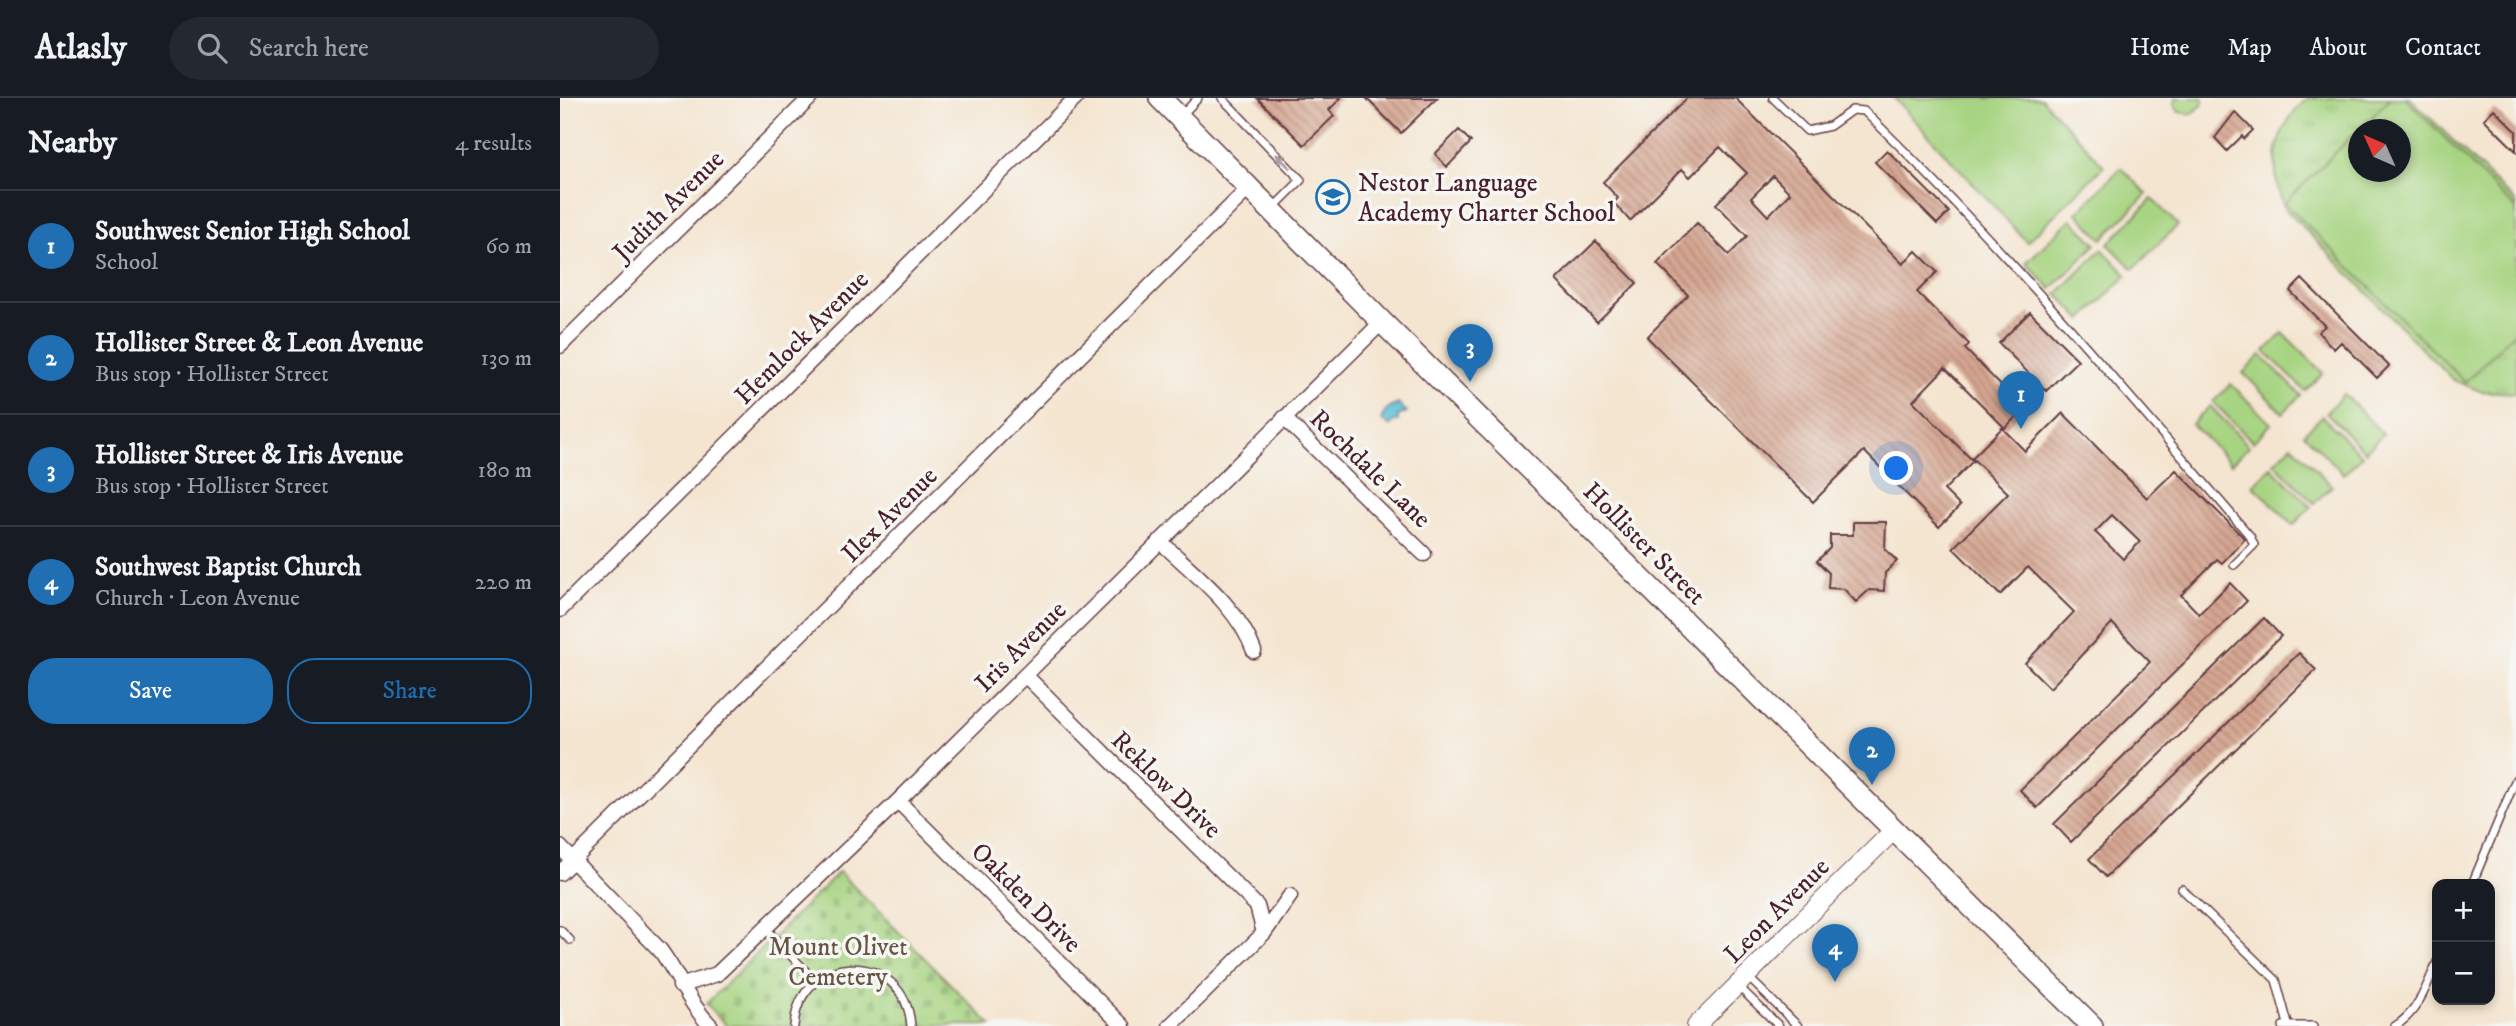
<!DOCTYPE html>
<html lang="en">
<head>
<meta charset="utf-8">
<style>
  body { margin:0; font-family:"IM FELL DW Pica",serif; background:#242831; color:#f1f3f6 }
  .controls { position:absolute; right:21px; bottom:21px; display:grid; overflow:hidden; border-radius:14px; box-shadow:0 4px 10px #0003 }
  .controls button { width:63px; height:63px; display:grid; place-items:center; padding:0; border:0; border-bottom:2px solid #363941; background:#171b24; color:#f1f3f6; font:35px sans-serif }
  .compass { position:absolute; left:1788px; top:21px; width:63px; height:63px; border-radius:50%; background:#171b24; box-shadow:0 4px 10px #0003; rotate:315deg }
  .you { position:absolute; left:1337px; top:371px; width:24px; height:24px; margin:-18px; border:5px solid #fff; border-radius:50%; background:#1a73e8; box-shadow:0 0 0 10px #1a73e833 }
  .badge { display:grid; place-items:center; width:46px; height:46px; border-radius:50%; background:#1f6fb2; color:#fff; font-size:23px; font-weight:700 }
  .pin { position:absolute; translate:-50% -58px; filter:drop-shadow(0 2px 4px #0008) }
  .pin::after { content:''; position:absolute; top:37px; width:24px; height:21px; background:inherit; clip-path:polygon(0 0,100% 0,50% 100%) }
  .list { margin:0; padding:0; list-style:none }
  h2 { display:flex; justify-content:space-between; align-items:center; height:91px; margin:0; padding:0 28px; font-size:30px }
  h2 small { font-size:23px; font-weight:400; color:#9ea1a6 }
  .list li { display:grid; grid-template-columns:46px 1fr auto; gap:21px; align-items:center; box-sizing:border-box; height:112px; padding:0 28px; border-top:2px solid #363941 }
  .list b { display:block; font-size:26px; white-space:nowrap }
  .list p { margin:0; font-size:23px; white-space:nowrap; color:#9ea1a6 }
  .list em { font-size:23px; font-style:normal; color:#9ea1a6 }
  .actions { display:flex; gap:14px; padding:21px 28px }
  .actions a { flex:1; padding:16px 0; border:2px solid #1f6fb2; border-radius:28px; text-align:center; font-size:24px; color:#1f6fb2 }
  .actions .main { background:#1f6fb2; color:#fff }
  .icon { flex:none; width:38px; height:38px; fill:none; stroke:currentColor; stroke-width:2; stroke-linecap:round; stroke-linejoin:round }
  .map { position:relative; flex:none; width:1956px; height:928px; overflow:hidden }
  header { display:flex; align-items:center; gap:42px; box-sizing:border-box; height:98px; padding:0 35px; background:#171b24; border-bottom:2px solid #363941 }
  header strong { font-size:33px }
  nav { display:flex; gap:38px; margin-inline-start:auto; font-size:24px }
  .search { width:490px; height:63px; background:#242831; display:flex; align-items:center; gap:18px; box-sizing:border-box; padding:0 24px; border-radius:38px; color:#9ea1a6; font-size:26px }
  main { display:flex }
  aside { flex:1; background:#171b24 }
  .map>svg:first-child { display:block }
</style>
</head>
<body>
<header>
<strong>Atlasly</strong>
<div class="search"><svg class="icon" aria-label="search" viewBox="0 0 24 24"><circle cx="10" cy="10" r="6"/><path d="M15 15l6 6"/></svg>Search here</div>
<nav><a>Home</a><a>Map</a><a>About</a><a>Contact</a></nav>
</header>
<main>
<aside>
<h2>Nearby<small>4 results</small></h2>
<ul class="list">
<li><span class="badge">1</span><div><b>Southwest Senior High School</b><p>School</p></div><em>60 m</em></li>
<li><span class="badge">2</span><div><b>Hollister Street &amp; Leon Avenue</b><p>Bus stop · Hollister Street</p></div><em>130 m</em></li>
<li><span class="badge">3</span><div><b>Hollister Street &amp; Iris Avenue</b><p>Bus stop · Hollister Street</p></div><em>180 m</em></li>
<li><span class="badge">4</span><div><b>Southwest Baptist Church</b><p>Church · Leon Avenue</p></div><em>220 m</em></li>
</ul>
<div class="actions"><a class="main">Save</a><a>Share</a></div>
</aside>
<div class="map">
<svg width="1956" height="928" viewBox="0 0 1956 928">
  <defs>
    <pattern id="grass-tufts" width="24" height="20" patternUnits="userSpaceOnUse" patternTransform="scale(1.75)"><rect width="24" height="20" fill="#a7d482"/><path d="M3 7l-1-3M5 7V3M7 7l1-3M15 17l-1-3M17 17v-4M19 17l1-3" fill="none" stroke="#91b670"/></pattern>
    <pattern id="cemetery-stones" width="16" height="16" patternUnits="userSpaceOnUse" patternTransform="scale(1.75)"><rect width="16" height="16" fill="#a7d482"/><path d="M2 7V4a2 2 0 0 1 4 0v3zM10 15v-3a2 2 0 0 1 4 0v3z" fill="#91b670"/></pattern>
    <pattern id="building-back-hatch" width="6" height="6" patternUnits="userSpaceOnUse" patternTransform="scale(1.75)"><rect width="6" height="6" fill="#d5a691"/><path d="M-1 5l2 2M0 0l6 6M5-1l2 2" fill="none" stroke="#af8777"/></pattern>
  </defs>
  <rect width="100%" height="100%" fill="#f6f6f2"/>
  <filter id="ink" filterUnits="userSpaceOnUse"><feTurbulence type="fractalNoise" baseFrequency=".0143" numOctaves="2"/><feDisplacementMap in="SourceGraphic" scale="14" xChannelSelector="R" yChannelSelector="G"/><feConvolveMatrix kernelMatrix="1 2 1 2 8 2 1 2 1" color-interpolation-filters="sRGB"/></filter>
  <filter id="wash" filterUnits="userSpaceOnUse"><feTurbulence type="fractalNoise" baseFrequency=".00686" numOctaves="4" result="noise"/><feDisplacementMap in="SourceGraphic" scale="28" xChannelSelector="R" yChannelSelector="G"/><feGaussianBlur stdDeviation="1.57" result="paint"/><feColorMatrix in="noise" values="0 0 0 0 0 0 0 0 0 0 0 0 0 0 0 0 0 1.4 0 .05"/><feComposite in="paint" operator="in"/></filter>
  <g filter="url(#wash)">
    <rect width="100%" height="100%" fill="#f4e5d0"/>
    <path fill="url(#grass-tufts)" stroke="#787a56" stroke-width="2" fill-rule="evenodd" d="M1748 0H1850L1956 105V295L1920 293 1893 282 1725 111C1708 70 1713 30 1748 0ZM1798 32H1840V74H1798Z"/>
    <path fill="url(#cemetery-stones)" stroke="#787a56" stroke-width="2" d="M279 774 431 927 167 928 146 906Z"/>
    <path fill="#a7d482" stroke="#787a56" stroke-width="2" d="M1334 0H1481L1544 68 1467 144Z
      M1615 0H1644L1642 7 1632 16 1619 14 1614 7Z
      M1830 0H1845L1956 111V233L1905 284 1725 105 1798 32V74H1840V32H1799Z
      M1561 70 1587 96 1542 141 1517 115Z
      M1592 101 1618 127 1573 171 1548 146Z
      M1511 121 1536 146 1491 191 1466 165Z
      M1542 151 1567 177 1522 222 1497 196Z
      M1723 235 1763 275 1745 293 1705 253Z
      M1701 257 1741 297 1723 315 1683 275Z
      M1671 286 1711 326 1693 344 1653 304Z
      M1784 296 1823 336 1805 354 1766 314Z
      M1650 308 1689 348 1671 366 1632 326Z
      M1762 318 1802 358 1784 376 1744 336Z
      M1732 347 1772 388 1754 405 1714 365Z
      M1711 369 1751 409 1733 427 1693 387Z"/>
    <path fill="#58bdd6" stroke="#516e80" stroke-width="2" d="M838 306 847 314 838 318V323H834L830 328 821 322 826 312Z"/>
    <g id="blocks">
      <path fill="url(#building-back-hatch)" fill-rule="evenodd" d="M697 0H781L769 12 774 18 744 47Z
        M806 0H877L841 35Z
        M1127 0H1175L1343 166 1356 153 1377 174 1357 194 1409 246 1405 251 1464 311 1445 330 1385 270 1353 303 1413 363 1384 392 1400 408 1379 429 1304 353 1253 404 1087 239 1128 197 1097 166 1137 125 1169 157 1187 138 1156 106 1187 75 1160 49 1130 79 1122 71 1070 123 1054 105 1058 100 1043 84ZM1213 78 1230 95 1208 118 1191 100Z
        M1934 11 1956 33V53L1924 21Z
        M1675 14 1693 32 1684 41 1682 38 1667 53 1655 40Z
        M899 32 911 44 887 69 875 56Z
        M1327 52 1389 114 1377 126 1315 64Z
        M1036 143 1077 185 1037 224 996 182Z
        M1742 181 1829 268 1817 280 1781 244 1774 251 1758 234 1765 228 1730 193Z
        M1470 214 1518 262 1486 293 1439 245Z
        M1503 315 1587 400 1616 372 1685 441 1662 465 1657 461 1621 497 1639 516 1670 485 1687 503 1477 710 1460 692 1590 564 1552 525 1490 590 1465 565 1514 514 1468 469 1440 497 1393 450 1448 395 1412 360 1442 330 1465 353ZM1552 417 1580 444 1563 461 1535 434Z
        M1293 424H1326L1325 451 1337 463 1325 475 1324 493 1309 492 1296 504 1284 491 1268 490 1269 475 1257 463 1270 450V437H1293Z
        M1704 520 1721 538 1511 744 1494 726Z
        M1739 555 1756 572 1546 779 1529 761Z"/>
    </g>
  </g>
  <g filter="url(#ink)">
    <use href="#blocks" fill-opacity="0" stroke="#643d44" stroke-width="2"/>
    <g fill="none" stroke-linecap="round" stroke-linejoin="round">
      <g stroke="#643d44" stroke-width="10">
        <path id="service" d="M662 0 741 82 712 111
          M1213 0 1247 33 1270 28 1292 12 1304 13C1442 147 1565 293 1690 438L1694 447 1674 467
          M622 17 638 0
          M1912 786 1956 681
          M1622 791 1716 882 1728 926
          M205 830 255 883
          M0 832 10 842
          M1187 878 1238 928
          M1177 887 1219 928
          M234 928C240 852 345 850 351 928
          M1723 928H1754
          M1835 928C1858 915 1867 887 1877 864"/>
      </g>
      <g stroke="#643d44" stroke-width="17">
        <path id="minor" d="M0 248 250 0
          M724 320 864 456
          M600 443C634 476 678 508 694 553
          M0 512 516 0
          M465 577 697 808 704 835
          M338 703 563 928
          M0 749 100 852C119 877 128 905 151 928
          M0 775 690 89
          M120 888 157 876 338 703 822 224
          M610 928 704 835 730 798"/>
      </g>
      <g stroke="#643d44" stroke-width="20">
        <path id="tertiary" d="M1136 928 1333 733"/>
      </g>
      <g stroke="#643d44" stroke-width="24">
        <path id="secondary" d="M600 0 822 224 1532 928"/>
      </g>
      <use href="#service" stroke="#fff" stroke-width="7"/>
      <use href="#minor" stroke="#fff" stroke-width="14"/>
      <use href="#tertiary" stroke="#fff" stroke-width="18"/>
      <use href="#secondary" stroke="#fff" stroke-width="21"/>
    </g>
    <defs><path id="oneway-solid" d="M-6-.8H1V-3.2L6.5 0L1 3.2V.8H-6Z" transform="scale(1.75)"/></defs>
    <use fill="#ae9aa0" href="#oneway-solid" transform="translate(723 63) rotate(-134)"/>
  </g>
  <defs>
    <g id="school-ring" transform="scale(1.75)"><circle r="9.5" fill="#f6f6f2" stroke="#1f6fb2" stroke-width="1.5"/><path d="M0-5L7-2L0 1L-7-2ZM-4 1L0 2.5L4 1V4Q0 6-4 4Z" fill="#1f6fb2"/></g>
  </defs>
  <g fill-rule="evenodd">
    <use href="#school-ring" x="773" y="99"/>
  </g>
  <g text-anchor="middle" stroke-width="7" stroke-linejoin="round" paint-order="stroke">
    <g font-size="26" fill="#4a1f2b" stroke="#f6f6f2" text-anchor="start">
      <text x="798" y="93">Nestor Language<tspan x="798" dy="30">Academy Charter School</tspan></text>
    </g>
    <g font-size="26" fill="#4a1f2b" stroke="#f6f6f2">
      <text transform="translate(108 107) rotate(-45)" y="9">Judith Avenue</text>
      <text transform="translate(241 239) rotate(-45)" y="9">Hemlock Avenue</text>
      <text transform="translate(811 370) rotate(44)" y="9">Rochdale Lane</text>
      <text transform="translate(329 416) rotate(-45)" y="9">Ilex Avenue</text>
      <text transform="translate(1085 445) rotate(45)" y="9">Hollister Street</text>
      <text transform="translate(460 548) rotate(-45)" y="9">Iris Avenue</text>
      <text transform="translate(607 686) rotate(44)" y="9">Reklow Drive</text>
      <text transform="translate(467 799) rotate(45)" y="9">Oakden Drive</text>
      <text transform="translate(1216 812) rotate(-45)" y="9">Leon Avenue</text>
    </g>
    <g font-size="26" fill="#665545" stroke="#f6f6f2">
      <text x="278" y="857">Mount Olivet<tspan x="278" dy="30">Cemetery</tspan></text>
    </g>
  </g>
</svg>
<div class="controls">
<button>+</button>
<button>−</button>
</div>
<svg class="compass" viewBox="-18 -18 36 36"><path d="M0-13l5 13h-10z" fill="#e53935"/><path d="M0 13l5-13h-10z" fill="#9ea1a6"/></svg>
<div class="you"></div>
<div class="pin badge" style="left:1461px;top:331px">1</div>
<div class="pin badge" style="left:1312px;top:687px">2</div>
<div class="pin badge" style="left:910px;top:284px">3</div>
<div class="pin badge" style="left:1275px;top:884px">4</div>
</div>
</main>
</body>
</html>
